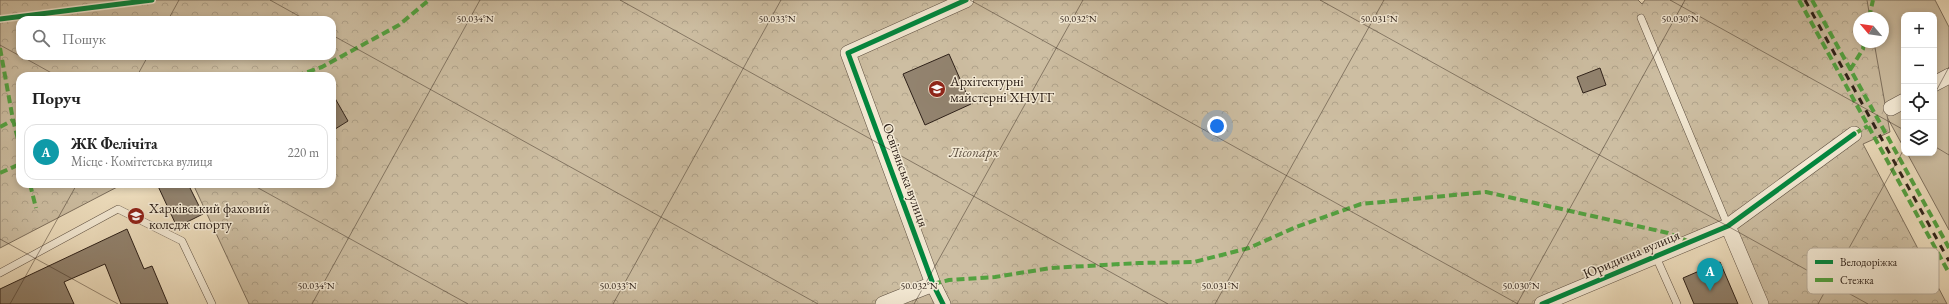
<!DOCTYPE html>
<html lang="uk">
<head>
<meta charset="utf-8">
<style>
  body { margin:0; font-family:"EB Garamond",serif; background:#f6f6f6; color:#222 }
  .controls { position:absolute; right:12px; top:12px; display:grid; overflow:hidden; border-radius:8px; box-shadow:0 2px 6px #0003 }
  .controls button { width:36px; height:36px; display:grid; place-items:center; padding:0; border:0; border-bottom:1px solid #e0e0e0; background:#fff; color:#222; font:20px sans-serif }
  .compass { position:absolute; left:1853px; top:12px; width:36px; height:36px; border-radius:50%; background:#fff; box-shadow:0 2px 6px #0003; rotate:299deg }
  .you { position:absolute; left:1217px; top:126px; width:14px; height:14px; margin:-10px; border:3px solid #fff; border-radius:50%; background:#1a73e8; box-shadow:0 0 0 6px #1a73e833 }
  .badge { display:grid; place-items:center; width:26px; height:26px; border-radius:50%; background:#8f2418; color:#fff; font-size:13px; font-weight:700 }
  .pin { position:absolute; translate:-50% -33px; filter:drop-shadow(0 1px 2px #0008) }
  .pin::after { content:''; position:absolute; top:21px; width:14px; height:12px; background:inherit; clip-path:polygon(0 0,100% 0,50% 100%) }
  .list { margin:0; padding:0; list-style:none }
  h2 { display:flex; justify-content:space-between; align-items:center; height:52px; margin:0; padding:0 16px; font-size:17px }
  h2 small { font-size:13px; font-weight:400; color:#767676 }
  .list li { display:grid; grid-template-columns:26px 1fr auto; gap:12px; align-items:center; box-sizing:border-box; height:56px; margin:0 8px 8px; padding:0 8px; border:1px solid #e0e0e0; border-radius:12px }
  .list b { display:block; font-size:15px; white-space:nowrap }
  .list p { margin:0; font-size:13px; white-space:nowrap; color:#767676 }
  .list em { font-size:13px; font-style:normal; color:#767676 }
  .icon { flex:none; width:22px; height:22px; fill:none; stroke:currentColor; stroke-width:2; stroke-linecap:round; stroke-linejoin:round }
  .map { position:relative; flex:none; width:1949px; height:304px; overflow:hidden }
  .search { position:absolute; background:#fff; box-shadow:0 2px 6px #0003; left:16px; top:16px; width:320px; height:44px; display:flex; align-items:center; gap:10px; box-sizing:border-box; padding:0 14px; border-radius:12px; color:#767676; font-size:15px }
  .panel { position:absolute; background:#fff; box-shadow:0 2px 6px #0003; left:16px; top:72px; width:320px; height:116px; border-radius:12px }
  .map>svg:first-child { display:block }
</style>
</head>
<body>
<div class="map">
<svg width="1949" height="304" viewBox="0 0 1949 304">
  <defs>
    <pattern id="forest-crowns" width="20" height="18" patternUnits="userSpaceOnUse"><rect width="20" height="18" fill="#cdbea2"/><path d="M2 6a3 3 0 1 1 6 0M12 15a3 3 0 1 1 6 0" fill="none" stroke="#b0a38b"/></pattern>
  </defs>
  <rect width="100%" height="100%" fill="#eedebe"/>
  <filter id="stains"><feTurbulence type="fractalNoise" baseFrequency=".005" numOctaves="4"/><feColorMatrix values="0 0 0 0 .2 0 0 0 0 .09 0 0 0 0 .02 0 0 0 .5 -.17"/></filter>
  <radialGradient id="worn" r=".72"><stop offset=".6" stop-color="#630" stop-opacity="0"/><stop offset="1" stop-color="#630" stop-opacity=".3"/></radialGradient>
  <path fill="#cdbea2" stroke="#7e705e" fill-rule="evenodd" d="M1857 0H1935L1949 27V230L1907 153H1934V15H1904V148L1849 48ZM1859 18H1883V42H1859Z"/>
  <path fill="url(#forest-crowns)" stroke="#7e705e" fill-rule="evenodd" d="M0 0H1638L1642 4 1645 0H1867L1870 18H1859V42H1874L1890 132 1863 144 1947 304H1765L1728 226 1536 304H249L193 184H332V76H20V184H123L0 248ZM20 20H332V56H20Z"/>
  <path fill="#92836f" stroke="#2e2119" d="M949 54 971 104 925 125 903 74Z
    M1600 68 1606 85 1583 93 1577 77Z
    M332 93 348 121 332 131Z
    M157 184H188L203 214 177 227Z
    M127 229 144 269 152 266 168 304H121L105 264 64 282 74 304H0V289Z
    M1720 262 1738 304H1694L1683 278Z"/>
  <g fill="none" stroke-linecap="round" stroke-linejoin="round">
    <g stroke="#5e5042" stroke-width="8">
      <path id="lane" d="M1641 18 1728 226
        M1656 257 1677 304
        M0 273 118 209 182 241 212 304"/>
    </g>
    <g stroke="#5e5042" stroke-width="16">
      <path id="street" d="M1934 84 1949 76
        M1891 108 1904 101
        M1728 226 1761 304
        M883 304 933 284
        M943 304 933 284 848 53 966 0
        M1542 304 1728 226 1854 134"/>
    </g>
    <use href="#lane" stroke="#f4ead5" stroke-width="7"/>
    <use href="#street" stroke="#f4ead5" stroke-width="15"/>
    <path stroke="#2e2119" stroke-width="3" stroke-dasharray="7 7" stroke-linecap="butt" d="M1805 0 1949 261"/>
    <path stroke="#52a240" stroke-width="4" stroke-dasharray="8 4" stroke-linecap="butt" d="M1799 0 1949 273
      M1812 0 1949 248
      M1869 18 1873 0
      M0 48 13 120 20 147
      M1850 70 1863 49 1864 42
      M296 76 322 67 399 25 429 0
      M0 127 13 120
      M1854 134 1868 126
      M0 173 20 164
      M30 184 36 208
      M933 284 949 280 995 277 1051 268 1139 263 1194 262 1249 248 1296 227 1361 204 1486 192 1668 233 1690 242"/>
    <g stroke="#f4ead5" stroke-width="8">
      <path id="cycleway" d="M0 19 152 0
        M943 304 933 284 848 53 966 0
        M1542 304 1728 226 1854 134"/>
    </g>
    <use href="#cycleway" stroke="#00873e" stroke-width="5"/>
  </g>
  <path fill="none" stroke="#2e2119" stroke-width="1" stroke-opacity="0.45" d="M270 0 306 20M620 0 1168 304M970 0 1518 304M1320 0 1868 304M1670 0 1904 130M168 20 179 0M332 35 818 304M0 45 20 56M21 56 57 76M137 76 148 56M1934 95 1949 67M1934 146 1949 155M251 184 468 304M0 239 118 304M10 304 77 184M312 304 480 0M613 304 781 0M914 304 1083 0M1215 304 1384 0M1517 304 1685 0M1818 304 1904 149"/>
  <defs>
    <g id="school-disc" transform="scale(0.9)"><circle r="9.5" fill="#8f2418" stroke="#f4ead5"/><path d="M0-5L7-2L0 1L-7-2ZM-4 1L0 2.5L4 1V4Q0 6-4 4Z" fill="#fff"/></g>
    <g id="university-disc" transform="scale(0.9)"><circle r="9.5" fill="#8f2418" stroke="#f4ead5"/><path d="M0-5L7-2L0 1L-7-2ZM-4 1L0 2.5L4 1V4Q0 6-4 4Z" fill="#fff"/></g>
  </defs>
  <g fill-rule="evenodd">
    <use href="#school-disc" x="937" y="89"/>
    <use href="#university-disc" x="136" y="216"/>
  </g>
  <g text-anchor="middle" stroke-width="3" stroke-linejoin="round" paint-order="stroke">
    <g font-size="14" fill="#2e2119" stroke="#f4ead5" text-anchor="start">
      <text x="950" y="86">Архітектурні<tspan x="950" dy="16">майстерні ХНУГГ</tspan></text>
      <text x="149" y="213">Харківський фаховий<tspan x="149" dy="16">коледж спорту</tspan></text>
    </g>
    <g font-size="14" font-style="italic" fill="#5e5042" stroke="#f4ead5">
      <text x="974" y="157">Лісопарк</text>
    </g>
    <g font-size="14" fill="#2e2119" stroke="#f4ead5">
      <text transform="translate(906 175) rotate(70)" y="5">Освітянська вулиця</text>
      <text transform="translate(1631 254) rotate(-23)" y="5">Юридична вулиця</text>
    </g>
  </g>
  <rect x="1807" y="248" width="132" height="46" rx="6" fill="#f4ead5" stroke="#b9ae9d" stroke-width="1"/>
  <rect x="1815" y="260" width="18" height="4" fill="#00873e"/>
  <rect x="1815" y="278" width="18" height="4" fill="#52a240"/>
  <g font-size="11" fill="#2e2119">
    <text x="1840" y="266">Велодоріжка</text>
    <text x="1840" y="284">Стежка</text>
  </g>
  <g font-size="10" text-anchor="middle" fill="#2e2119" stroke="#f4ead5" stroke-width="3" stroke-linejoin="round" paint-order="stroke">
    <text x="475" y="22">50.034°N</text>
    <text x="777" y="22">50.033°N</text>
    <text x="1379" y="22">50.031°N</text>
    <text x="1680" y="22">50.030°N</text>
    <text x="1078" y="22">50.032°N</text>
    <text x="316" y="289">50.034°N</text>
    <text x="618" y="289">50.033°N</text>
    <text x="919" y="289">50.032°N</text>
    <text x="1220" y="289">50.031°N</text>
    <text x="1521" y="289">50.030°N</text>
  </g>
  <rect width="100%" height="100%" filter="url(#stains)"/>
  <rect width="100%" height="100%" fill="url(#worn)"/>
</svg>
<div class="controls">
<button>+</button>
<button>−</button>
<button><svg class="icon" aria-label="locate" viewBox="0 0 24 24"><circle cx="12" cy="12" r="6"/><path d="M12 2v4M12 18v4M2 12h4M18 12h4"/></svg></button>
<button><svg class="icon" aria-label="layers" viewBox="0 0 24 24"><path d="M12 4l9 5-9 5-9-5zM3 14l9 5 9-5"/></svg></button>
</div>
<svg class="compass" viewBox="-18 -18 36 36"><path d="M0-13l5 13h-10z" fill="#e53935"/><path d="M0 13l5-13h-10z" fill="#767676"/></svg>
<div class="you"></div>
<div class="pin badge" style="left:1710px;top:291px;background:#0f9aa8">A</div>
<div class="search"><svg class="icon" aria-label="search" viewBox="0 0 24 24"><circle cx="10" cy="10" r="6"/><path d="M15 15l6 6"/></svg>Пошук</div>
<section class="panel">
<h2>Поруч<small></small></h2>
<ul class="list">
<li><span class="badge" style="background:#0f9aa8">A</span><div><b>ЖК Фелічіта</b><p>Місце · Комітетська вулиця</p></div><em>220 m</em></li>
</ul>
</section>
</div>
</body>
</html>
